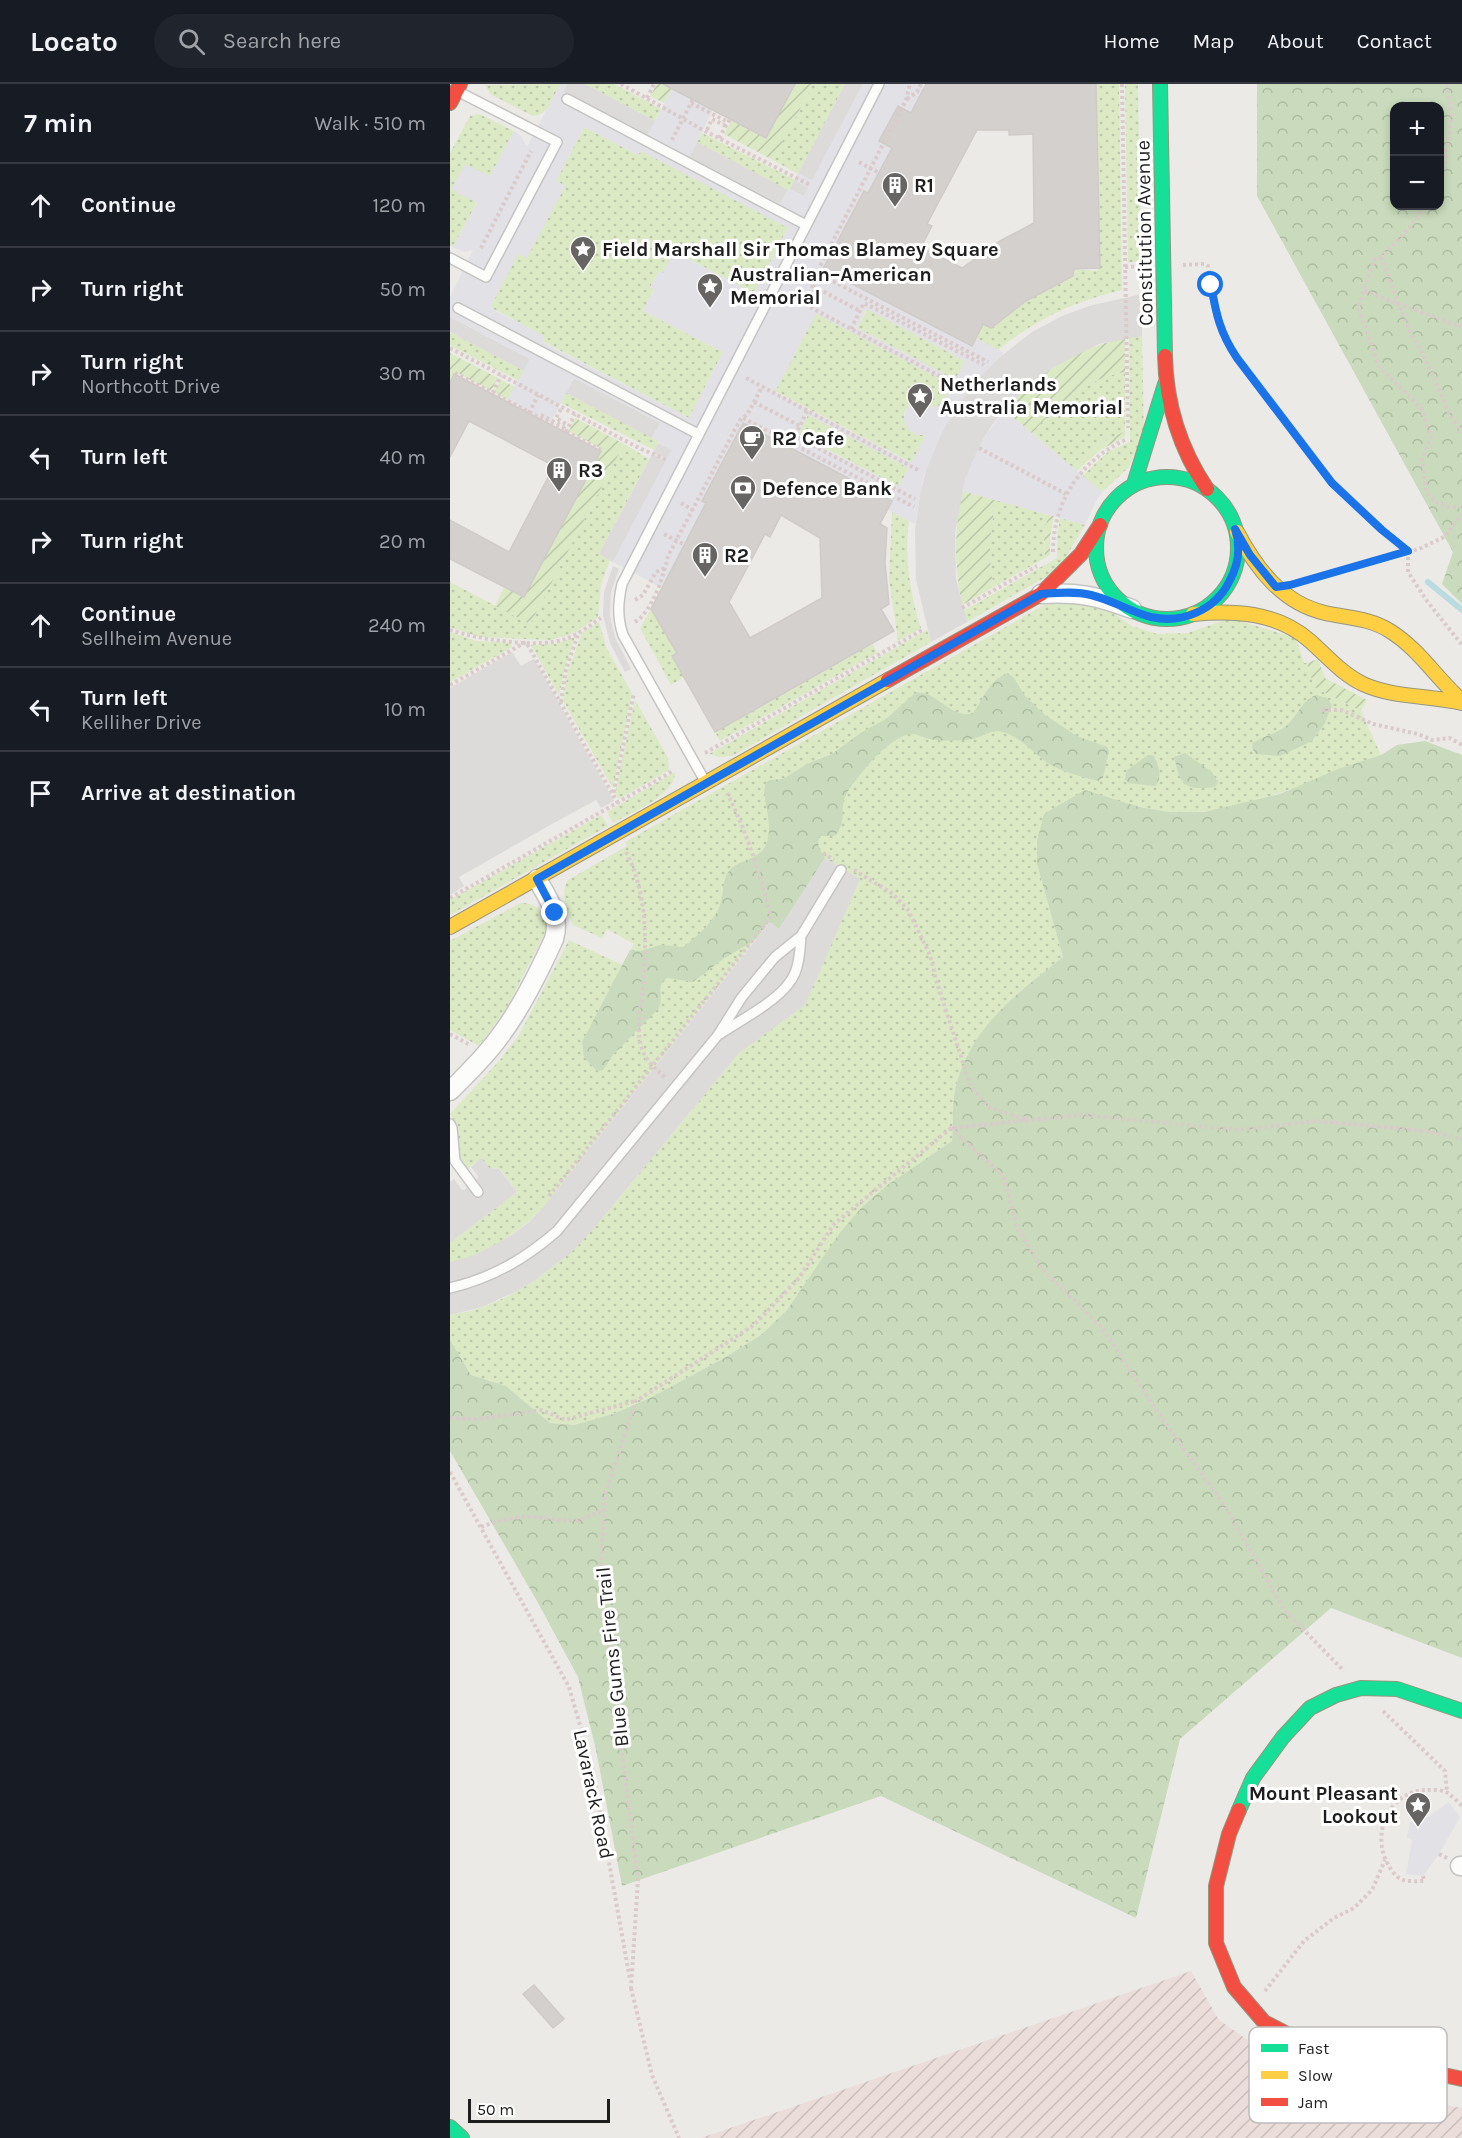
<!DOCTYPE html>
<html lang="en">
<head>
<meta charset="utf-8">
<style>
  body { margin:0; font-family:Karla,sans-serif; background:#20242c; color:#f1f3f6 }
  .controls { position:absolute; right:18px; top:18px; display:grid; overflow:hidden; border-radius:12px; box-shadow:0 3px 9px #0003 }
  .controls button { width:54px; height:54px; display:grid; place-items:center; padding:0; border:0; border-bottom:2px solid #363941; background:#171b24; color:#f1f3f6; font:30px sans-serif }
  .scale { position:absolute; left:18px; bottom:15px; width:142px; box-sizing:border-box; padding-left:6px; border:3px solid #1e1e1e; border-top:0; font-size:16px; line-height:21px; white-space:nowrap; color:#1e1e1e; -webkit-text-stroke:4px #fff; paint-order:stroke }
  .stop { position:absolute; width:18px; height:18px; margin:-14px; border:4px solid #1a73e8; border-radius:50%; background:#fff }
  .stop.end { background:#1a73e8; border-color:#fff; box-shadow:0 2px 6px #0008 }
  .list { margin:0; padding:0; list-style:none }
  h2 { display:flex; justify-content:space-between; align-items:center; height:78px; margin:0; padding:0 24px; font-size:26px }
  h2 small { font-size:20px; font-weight:400; color:#9ea1a6 }
  .list li { display:grid; grid-template-columns:39px 1fr auto; gap:18px; align-items:center; box-sizing:border-box; height:84px; padding:0 24px; border-top:2px solid #363941 }
  .list b { display:block; font-size:22px; white-space:nowrap }
  .list p { margin:0; font-size:20px; white-space:nowrap; color:#9ea1a6 }
  .list em { font-size:20px; font-style:normal; color:#9ea1a6 }
  .icon { flex:none; width:33px; height:33px; fill:none; stroke:currentColor; stroke-width:2; stroke-linecap:round; stroke-linejoin:round }
  .map { position:relative; flex:none; width:1012px; height:2054px; overflow:hidden }
  header { display:flex; align-items:center; gap:36px; box-sizing:border-box; height:84px; padding:0 30px; background:#171b24; border-bottom:2px solid #363941 }
  header strong { font-size:28px }
  nav { display:flex; gap:33px; margin-inline-start:auto; font-size:21px }
  .search { width:420px; height:54px; background:#20242c; display:flex; align-items:center; gap:15px; box-sizing:border-box; padding:0 21px; border-radius:33px; color:#9ea1a6; font-size:22px }
  main { display:flex }
  aside { flex:1; background:#171b24 }
  .map>svg:first-child { display:block }
</style>
</head>
<body>
<header>
<strong>Locato</strong>
<div class="search"><svg class="icon" aria-label="search" viewBox="0 0 24 24"><circle cx="10" cy="10" r="6"/><path d="M15 15l6 6"/></svg>Search here</div>
<nav><a>Home</a><a>Map</a><a>About</a><a>Contact</a></nav>
</header>
<main>
<aside>
<h2>7 min<small>Walk · 510 m</small></h2>
<ul class="list">
<li><svg class="icon" aria-label="ahead" viewBox="0 0 24 24"><path d="M12 20V5M6 11l6-6 6 6"/></svg><div><b>Continue</b></div><em>120 m</em></li>
<li><svg class="icon" aria-label="right" viewBox="0 0 24 24"><path d="M7 20v-9h11M14 6l5 5-5 5"/></svg><div><b>Turn right</b></div><em>50 m</em></li>
<li><svg class="icon" aria-label="right" viewBox="0 0 24 24"><path d="M7 20v-9h11M14 6l5 5-5 5"/></svg><div><b>Turn right</b><p>Northcott Drive</p></div><em>30 m</em></li>
<li><svg class="icon" aria-label="left" viewBox="0 0 24 24"><path d="M17 20v-9H6M10 6l-5 5 5 5"/></svg><div><b>Turn left</b></div><em>40 m</em></li>
<li><svg class="icon" aria-label="right" viewBox="0 0 24 24"><path d="M7 20v-9h11M14 6l5 5-5 5"/></svg><div><b>Turn right</b></div><em>20 m</em></li>
<li><svg class="icon" aria-label="ahead" viewBox="0 0 24 24"><path d="M12 20V5M6 11l6-6 6 6"/></svg><div><b>Continue</b><p>Sellheim Avenue</p></div><em>240 m</em></li>
<li><svg class="icon" aria-label="left" viewBox="0 0 24 24"><path d="M17 20v-9H6M10 6l-5 5 5 5"/></svg><div><b>Turn left</b><p>Kelliher Drive</p></div><em>10 m</em></li>
<li><svg class="icon" aria-label="arrive" viewBox="0 0 24 24"><path d="M6 21V4h12l-3 4 3 4H6"/></svg><div><b>Arrive at destination</b></div></li>
</ul>
</aside>
<div class="map">
<svg width="1012" height="2054" viewBox="0 0 1012 2054">
  <defs>
    <pattern id="military-furrows" width="10" height="10" patternUnits="userSpaceOnUse" patternTransform="scale(1.5)"><rect width="10" height="10" fill="#ebdeda"/><path d="M-1 1l2-2M0 10L10 0M9 11l2-2" fill="none" stroke="#c9bebb"/></pattern>
    <pattern id="grass-dots" width="8" height="8" patternUnits="userSpaceOnUse" patternTransform="scale(1.5)"><rect width="8" height="8" fill="#dbe9c5"/><path d="M2 2h.1M6 6h.1" fill="none" stroke="#bcc7a9" stroke-width="1.8" stroke-linecap="round"/></pattern>
    <pattern id="forest-crowns" width="20" height="18" patternUnits="userSpaceOnUse" patternTransform="scale(1.5)"><rect width="20" height="18" fill="#c9dbbc"/><path d="M2 6a3 3 0 1 1 6 0M12 15a3 3 0 1 1 6 0" fill="none" stroke="#acbca1"/></pattern>
    <pattern id="garden-furrows" width="10" height="10" patternUnits="userSpaceOnUse" patternTransform="scale(1.5)"><rect width="10" height="10" fill="#dbe9c5"/><path d="M-1 1l2-2M0 10L10 0M9 11l2-2" fill="none" stroke="#bcc7a9"/></pattern>
  </defs>
  <rect width="100%" height="100%" fill="#eceae7"/>
  <path fill="url(#military-furrows)" d="M741 1887 769 1936 838 1984 966 2015 1012 2024V2054H251Z"/>
  <path fill="url(#grass-dots)" d="M110 0C106 14 99 30 83 32L40 10 35 1Z
    M135 0H164L211 25 205 37Z
    M363 0H395L348 90 323 76Z
    M646 0H669L672 206C625 217 586 235 548 266L526 254 533 240 623 193 624 185 648 187Z
    M675 0H688L691 178H678Z
    M29 30 64 47 40 92 2 105 27 118 3 163 0 161V69L20 32Z
    M134 43 188 71 191 66 338 143 304 209 225 168 213 189 209 187 200 203 204 205 193 227 273 268 239 334 92 257 94 252 40 223 68 169 77 173 115 102 106 97Z
    M252 49 345 96 339 107 247 58Z
    M417 225 515 277 505 296 407 244Z
    M366 229 502 301 492 319 485 324 479 319 465 318C447 328 454 340 467 351L476 350 462 379 325 307Z
    M0 248 74 287 69 297 0 261Z
    M692 252 694 351 678 384 652 408 632 392 658 368 680 358 679 253Z
    M675 288V347L648 361 623 384 582 349C607 322 636 294 675 288Z
    M116 309 209 357 204 366 111 319Z
    M358 331 459 384 449 403 348 350Z
    M174 360 199 375 149 470 160 476 151 500 148 533 122 550 100 556 29 553 0 543V498L80 540Z
    M546 416 598 431 594 455 595 474 544 503C537 474 540 446 546 416Z
    M442 428 459 437C454 472 460 510 471 544L448 557 439 495Z
    M610 434 635 441 608 486 517 538 513 527 607 474V453Z
    M616 514 657 525 682 542 707 550 738 549 780 534 846 554 854 579H857L864 603 911 627 931 671C862 694 794 733 719 728 691 725 662 716 635 706L587 780 613 873C567 909 519 945 505 1006 502 1022 503 1040 502 1057L436 1102 411 1124 337 1226 311 1251 274 1274 202 1313 163 1330 124 1341 100 1339 56 1302 21 1291 0 1256V1231C57 1223 106 1185 144 1144L289 969 354 921 410 795 375 774 329 845 319 838 91 1126C66 1150 35 1172 0 1178V1159L67 1108 50 1085 39 1084 31 1074 16 1086 8 1068V1042L0 1030 50 976 69 951 119 856 172 881 184 860 157 845 152 854 123 841C118 828 109 809 118 796L177 762 175 758 598 519Z
    M201 525 227 569 222 572 234 593 221 601 190 544Z
    M149 538 157 565 182 609 163 704 113 617 118 587 132 549Z
    M477 546 481 558 282 672 269 673 259 670Z
    M0 548 26 557 60 559 62 563 0 598Z
    M125 553 116 580 109 611 81 561 105 560Z
    M422 559 427 569 270 657 265 648Z
    M185 616 218 674 219 686 169 715 165 709Z
    M225 688C225 712 182 728 163 739L157 728Z
    M151 731 158 742 0 831V816Z
    M70 819C87 818 98 830 96 847L55 927 29 962 0 946V857Z"/>
  <path fill="url(#forest-crowns)" fill-rule="evenodd" d="M807 0H1012V520L992 500 1003 468 807 112ZM944 22H990V122H944Z
    M558 589 564 594 575 612 595 631 627 652 657 663 659 667 653 694 648 697C633 693 615 689 601 681 585 671 574 656 556 649 541 643 532 655 517 656 505 656 488 658 476 654 470 652 465 649 459 650 445 654 428 669 419 680 411 690 400 702 395 713 390 726 397 737 385 752H370C366 761 370 766 375 774L329 845 319 838 305 856 273 875 243 898 217 894C205 901 214 913 209 924L162 972 153 986 147 987 134 973 132 958 180 866 191 867 210 861 233 863C248 852 266 836 271 818 274 808 272 796 279 787 290 774 311 777 317 758 324 736 310 713 316 699L320 696 333 695 357 680 382 670 412 648 436 635 465 609C486 605 501 636 523 629 535 614 537 597 558 589Z
    M866 611 877 614 882 621 875 639 862 657 830 672 806 670 802 664 803 659C813 652 826 650 836 642 848 632 851 617 866 611Z
    M975 657 1012 671V1574L881 1524 730 1655 686 1834 431 1712 172 1802 146 1666 128 1593 87 1517 0 1367V1256L21 1291 56 1302 100 1339 124 1341 163 1330 202 1313 274 1274 311 1251 337 1226 389 1150 411 1124 436 1102 502 1057C503 1040 502 1022 505 1006 519 944 566 910 613 873L587 780V757L594 730 635 706 689 723 719 728H754L830 710 888 685 931 671 947 661Z
    M735 669 762 688 768 698 766 702C761 704 757 704 752 704 729 705 729 691 724 673Z
    M698 671H703C709 680 713 695 705 702L678 699 675 695 677 686Z"/>
  <path fill="url(#garden-furrows)" d="M207 0H213L222 5 214 19 200 12Z
    M345 0H363L323 76 274 50 282 36 316 54Z
    M675 254V288C636 294 607 322 582 349L554 326C588 290 626 264 675 254Z
    M0 269 48 294 41 307 6 288 0 299Z
    M51 296 65 303 57 316 44 308Z
    M125 334 174 360 80 540 45 522 54 503 74 513 152 365 119 347Z
    M675 347V353L650 366 627 387 623 384 648 361Z
    M512 407 546 416C540 446 537 474 544 503L512 521C504 481 504 447 512 407Z
    M598 431 604 432 600 453V471L595 474 594 455Z
    M868 575 875 594 917 616 911 627 864 603 857 579Z"/>
  <path fill="#dcdbda" d="M117 0H135L205 37 197 52 113 8Z
    M395 0H413L354 112 340 105Z
    M247 58 338 106 330 120 239 73Z
    M692 210V252L649 260 602 284 562 317 544 338 534 354 515 396 505 449 506 495 517 538 481 558 466 496 465 445 470 411 477 383 485 361 503 327 531 291 550 273 582 248 612 232 639 222Z
    M0 233 80 275 74 287 0 248Z
    M124 294 210 339 202 354 116 309Z
    M208 359 222 366 163 478 149 470Z
    M163 482 169 485 161 508 160 532 165 553 181 585 175 588 160 559 153 531 154 508Z
    M62 568 71 582 84 575 164 717 151 724 146 716 102 740 9 793 14 802 0 811V604Z
    M375 774 410 795 355 921 289 969 144 1144 124 1166 84 1197 65 1208 32 1223 0 1231V1178L25 1171 59 1153 78 1139 91 1126 320 838 329 845Z
    M31 1074 39 1084 49 1085 67 1108 0 1159V1098L4 1095 12 1106 16 1105V1102L8 1091 16 1085 23 1094 27 1096 28 1092 21 1083Z"/>
  <path fill="#e1e1e6" fill-rule="evenodd" d="M110 0H117L113 8 197 52 222 5 263 26 239 73 330 120 338 106 340 105 354 112 358 104 345 97 349 89 362 96 413 0H466L474 4 418 109 414 107 373 185 521 262 526 254 554 269 517 307 491 350 474 392 465 440 437 425 441 416 293 339 252 416 256 419 212 504 163 478 215 378 202 370 203 368 217 374 222 367 202 354 210 339 124 294 100 339 78 330 56 318 80 275 0 233V213L23 166 14 168 3 163 27 119 1 105 15 80 40 92 64 47 72 53 76 62 78 61ZM134 43 188 71 191 67 338 144 304 209 224 168 213 189 209 187 200 203 204 206 193 227 273 268 239 334 92 258 94 252 40 224 68 170 77 174 115 102 106 97ZM416 225 515 277 505 296 407 244ZM366 230 502 301 493 318 485 324 477 318 470 317 461 320 456 326 454 336 458 345 467 351H476L461 379 325 308ZM358 331 458 384 449 403 348 351Z
    M554 326 652 408 644 421 635 441 512 407 519 385 532 357Z
    M999 1718 1010 1733 989 1770 973 1792 956 1790 962 1756 957 1753 960 1738 972 1731 977 1734Z"/>
  <g fill="none" stroke-linecap="round" stroke-linejoin="round">
    <path stroke="#badbe0" stroke-width="6" d="M978 498 1012 526"/>
  </g>
  <path fill="#d3d0ce" stroke="#cfcbc8" stroke-width="1.5" fill-rule="evenodd" d="M213 0H345L316 54Z
    M476 0H646L650 184 624 185 623 192 576 217 541 244 533 240 522 262 373 185 414 107 418 109 442 64 429 57 448 22 461 29ZM527 46H559V51L583 50 584 139 550 157 512 184 471 163 482 142 477 140Z
    M4 290 151 367 74 513 0 475V436L59 468 104 382 19 337 0 373V299Z
    M293 339 442 417 430 440 437 444 435 478 439 520 431 525 444 547 265 648 222 572 227 569 201 525 256 419 252 417ZM331 431 370 454 372 514 300 554 279 518 315 450 320 453Z
    M84 1901 114 1935 103 1944 73 1910Z"/>
  <g fill="none" stroke-linecap="round" stroke-linejoin="round">
    <g stroke="#c5c4c3" stroke-width="12">
      <path id="lane" d="M117 15 356 141
        M0 174 36 193 107 58 9 8
        M8 224 248 350
        M256 699 173 551C167 533 168 518 172 500L429 0
        M270 950C293 934 334 915 345 889 350 877 350 864 351 852
        M0 1040 2 1044 5 1077 28 1108
        M0 1204C42 1194 75 1175 107 1147L268 951 292 913 325 873 351 852 391 786"/>
    </g>
    <g stroke="#c5c4c3" stroke-width="21">
      <path id="street" d="M591 510C629 508 647 512 682 525
        M0 1007C18 989 36 972 50 952 72 923 89 888 104 855 111 832 98 814 87 795
        M1010 1782H1012"/>
    </g>
    <g stroke="#96967e" stroke-width="16">
      <path id="fast" d="M710 0 715 272
        M646 464a71 71 0 1 1 142 0a71 71 0 1 1-142 0Z
        M684 400 715 300
        M789 1726 803 1694 833 1653 860 1624 886 1611 911 1604 947 1605 1012 1627
        M0 2043 12 2054"/>
    </g>
    <g stroke="#96967e" stroke-width="16">
      <path id="slow" d="M787 448C806 484 832 519 875 529 897 534 920 534 940 547 969 565 987 595 1012 617
        M743 530C784 526 827 528 860 557 877 572 892 590 913 600 943 614 980 611 1012 619
        M0 843 438 596"/>
    </g>
    <g stroke="#96967e" stroke-width="16">
      <path id="jam" d="M0 19 10 0
        M715 272C716 320 730 365 757 405
        M438 596 591 510 631 470 650 441
        M789 1726 779 1750 766 1802V1859L784 1903 814 1938 843 1953 904 1972 1012 1995"/>
    </g>
    <path stroke="#dacbca" stroke-width="4" stroke-dasharray="3 3" stroke-linecap="butt" d="M171 0 253 46 360 101
      M672 0 678 344
      M197 14 204 0
      M457 15 467 8 471 0
      M241 19 276 37 274 41 262 35 256 48
      M269 54 280 35
      M222 56 243 15
      M409 78 429 89
      M990 97 992 93 1002 33 996 0
      M974 122 961 142 931 173 924 176 908 223 929 283 971 324 981 353 972 376 976 408 986 418 998 423H1012
      M31 164 81 67
      M931 173 956 240 981 287 1000 331 1012 349
      M733 181 755 180 758 182 769 240 776 257 787 274 882 398 932 446 958 467
      M675 183 692 182
      M367 189 538 278
      M363 202 410 227
      M914 207 1012 243
      M339 212 512 304
      M356 221 369 184 456 16 460 0
      M401 245 414 219 534 281
      M0 264 189 364 217 376
      M5 289 151 366
      M296 294 470 387
      M43 309 51 291
      M304 318 350 342
      M357 327 345 352 465 415
      M79 329 88 311
      M91 331 114 343 116 340 106 334 112 323
      M293 334 464 423
      M116 348 125 330
      M529 364 616 410
      M231 419 243 426
      M214 450 235 461
      M958 467V488L977 517 1012 561
      M603 468C603 418 630 377 675 356
      M854 497 969 465 994 453 1012 430
      M185 516 193 511 206 488 215 484
      M512 524 587 482
      M185 538C202 528 214 491 218 472L290 336 297 331 312 303
      M0 546C27 555 88 565 115 555 128 551 139 542 151 534
      M0 601 76 558 163 711
      M111 618 116 585 129 548
      M872 626H892L923 640 968 650 982 656 1000 654 1012 661
      M255 669 474 545
      M168 719 163 711 184 609
      M176 768C197 808 197 857 193 901 191 920 186 943 191 962 195 977 205 984 216 994
      M373 769 384 776
      M404 786 443 810 458 826 480 871 487 899 521 1003 540 1024 576 1035
      M0 814 223 687
      M0 950 20 961
      M501 1044 553 1092 568 1145 591 1184 652 1244 708 1329 775 1422 834 1526 894 1587
      M99 1112 321 833C310 790 297 749 277 709
      M0 1334 28 1335 92 1326 115 1336 185 1317
      M0 1388 119 1603 142 1683 180 1896
      M31 1443C49 1436 66 1432 86 1433 100 1434 114 1438 128 1436 137 1434 146 1429 155 1425
      M933 1627 995 1687 997 1708
      M989 1770 997 1774
      M973 1792 974 1797C968 1797 957 1798 951 1795 946 1793 941 1786 939 1782 920 1752 938 1707 976 1706 983 1706 993 1705 999 1710 1003 1713 1008 1718 1012 1722
      M181 1904 202 1991 229 2054
      M181 1905 188 1796 150 1495 155 1410 186 1317 304 1241 349 1194 384 1140 501 1044 630 1031 790 1046 866 1037 975 1047 1012 1055
      M815 1907 854 1857 884 1834 904 1824 922 1806 935 1776"/>
    <use href="#lane" stroke="#fcfcfb" stroke-width="9"/>
    <use href="#street" stroke="#fcfcfb" stroke-width="18"/>
    <use href="#fast" stroke="#16e098" stroke-width="14"/>
    <use href="#slow" stroke="#ffcf43" stroke-width="14"/>
    <use href="#jam" stroke="#f24e42" stroke-width="14"/>
  </g>
  <g fill="none" stroke-linecap="round" stroke-linejoin="round">
    <path stroke="#1a73e8" stroke-width="8" d="M105 829 87 795 591 510C607 509 625 507 641 511 662 516 681 528 701 533 732 540 765 526 779 498 788 482 791 463 785 445L800 471 826 503 840 501 958 467 932 446 882 399 787 274C770 249 766 230 761 201"/>
  </g>
  <defs>
    <g id="building-pin" transform="scale(1.35)"><path d="M0 17L-7.5 6A9.5 9.5 0 1 1 7.5 6Z" fill="#666564" stroke="#fff"/><path d="M-4-6H4V6H1V3H-1V6H-4ZM-2.5-4.3h1.7v1.8h-1.7ZM.8-4.3h1.7v1.8H.8ZM-2.5-1h1.7V.8h-1.7ZM.8-1h1.7V.8H.8Z" fill="#fff"/></g>
    <g id="sight-pin" transform="scale(1.35)"><path d="M0 17L-7.5 6A9.5 9.5 0 1 1 7.5 6Z" fill="#666564" stroke="#fff"/><path d="M0-6L1.8-2.2L6-1.7L2.9 1.2L3.7 5.4L0 3.3L-3.7 5.4L-2.9 1.2L-6-1.7L-1.8-2.2Z" fill="#fff"/></g>
    <g id="cafe-pin" transform="scale(1.35)"><path d="M0 17L-7.5 6A9.5 9.5 0 1 1 7.5 6Z" fill="#666564" stroke="#fff"/><path d="M-5.5-4.5H6V0H3Q3 3.5 0 3.5H-2.5Q-5.5 3.5-5.5 0ZM3-3.2v2h1.7v-2ZM-6 4.5H4V6H-6Z" fill="#fff"/></g>
    <g id="bank-pin" transform="scale(1.35)"><path d="M0 17L-7.5 6A9.5 9.5 0 1 1 7.5 6Z" fill="#666564" stroke="#fff"/><path d="M-6-4H6V4H-6ZM0-2.3a2.3 2.3 0 1 0 0 4.6a2.3 2.3 0 1 0 0-4.6Z" fill="#fff"/></g>
  </defs>
  <g fill-rule="evenodd">
    <use href="#building-pin" x="445" y="101"/>
    <use href="#sight-pin" x="133" y="165"/>
    <use href="#sight-pin" x="260" y="202"/>
    <use href="#sight-pin" x="470" y="312"/>
    <use href="#cafe-pin" x="302" y="354"/>
    <use href="#building-pin" x="109" y="386"/>
    <use href="#bank-pin" x="293" y="404"/>
    <use href="#building-pin" x="255" y="471"/>
    <use href="#sight-pin" x="968" y="1721"/>
  </g>
  <g text-anchor="middle" stroke-width="6" stroke-linejoin="round" paint-order="stroke">
    <g font-size="20" font-weight="bold" fill="#1e1e1e" stroke="#fff" text-anchor="start">
      <text x="464" y="108">R1</text>
      <text x="152" y="172">Field Marshall Sir Thomas Blamey Square</text>
      <text x="280" y="197">Australian–American<tspan x="280" dy="23">Memorial</tspan></text>
      <text x="490" y="307">Netherlands<tspan x="490" dy="23">Australia Memorial</tspan></text>
      <text x="322" y="361">R2 Cafe</text>
      <text x="128" y="393">R3</text>
      <text x="312" y="411">Defence Bank</text>
      <text x="274" y="478">R2</text>
      <text x="948" y="1716" text-anchor="end">Mount Pleasant<tspan x="948" dy="23">Lookout</tspan></text>
    </g>
    <g font-size="20" fill="#1e1e1e" stroke="#fff">
      <text transform="translate(694 149) rotate(-91)" y="7">Constitution Avenue</text>
      <text transform="translate(162 1573) rotate(-96)" y="7">Blue Gums Fire Trail</text>
      <text transform="translate(144 1710) rotate(78)" y="7">Lavarack Road</text>
    </g>
  </g>
  <rect x="799" y="1943" width="198" height="96" rx="9" fill="#fff" stroke="#bcbcbc" stroke-width="1.5"/>
  <rect x="811" y="1960" width="27" height="8" fill="#16e098"/>
  <rect x="811" y="1987" width="27" height="8" fill="#ffcf43"/>
  <rect x="811" y="2014" width="27" height="8" fill="#f24e42"/>
  <g font-size="16" fill="#1e1e1e">
    <text x="848" y="1970">Fast</text>
    <text x="848" y="1997">Slow</text>
    <text x="848" y="2024">Jam</text>
  </g>
</svg>
<div class="controls">
<button>+</button>
<button>−</button>
</div>
<div class="scale">50 m</div>
<div class="stop" style="left:761px;top:201px"></div>
<div class="stop end" style="left:105px;top:829px"></div>
</div>
</main>
</body>
</html>
